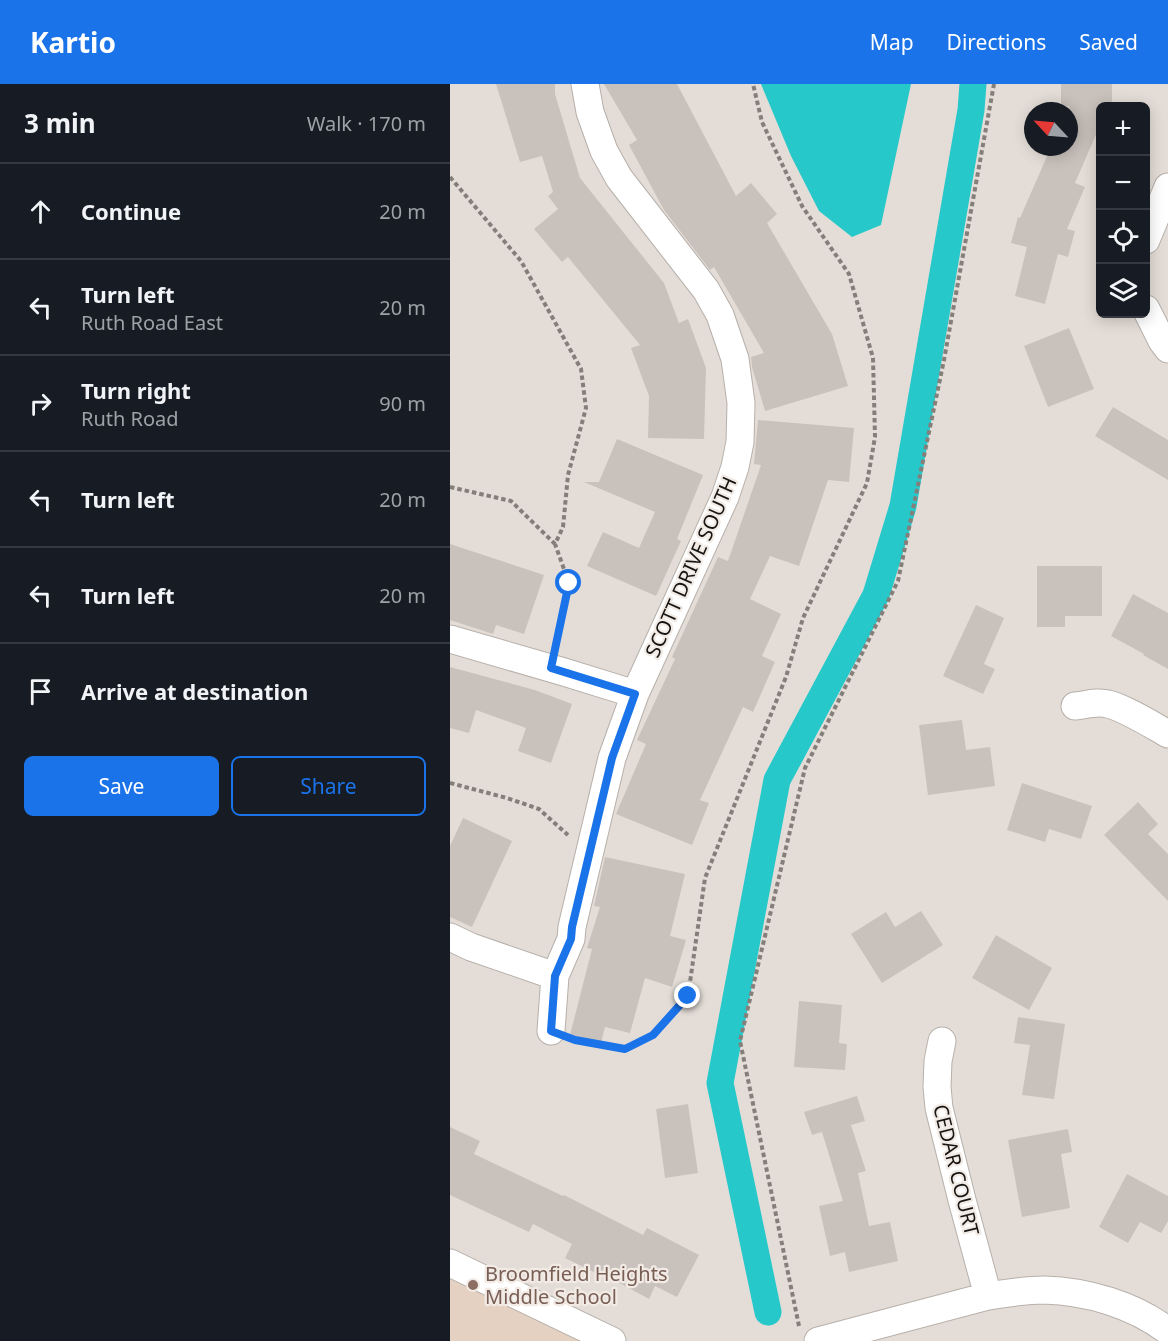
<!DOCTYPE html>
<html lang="en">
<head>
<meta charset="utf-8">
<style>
  body { margin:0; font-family:"Noto Sans",sans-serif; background:#242831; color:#f1f3f6 }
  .controls { position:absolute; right:18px; top:18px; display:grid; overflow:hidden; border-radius:9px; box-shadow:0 3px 15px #0003 }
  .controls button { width:54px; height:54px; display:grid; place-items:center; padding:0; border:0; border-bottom:2px solid #363941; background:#171b24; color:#f1f3f6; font:30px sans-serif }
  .compass { position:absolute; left:574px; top:18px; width:54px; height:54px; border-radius:50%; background:#171b24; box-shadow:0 3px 15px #0003; rotate:296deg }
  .stop { position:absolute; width:18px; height:18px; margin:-14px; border:4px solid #1a73e8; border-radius:50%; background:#fff }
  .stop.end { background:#1a73e8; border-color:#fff; box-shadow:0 2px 6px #0008 }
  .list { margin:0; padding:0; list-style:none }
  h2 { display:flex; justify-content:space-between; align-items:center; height:78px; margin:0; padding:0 24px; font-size:26px }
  h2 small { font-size:20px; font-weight:400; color:#9ea1a6 }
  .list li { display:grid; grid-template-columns:39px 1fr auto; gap:18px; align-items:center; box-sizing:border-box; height:96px; padding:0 24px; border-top:2px solid #363941 }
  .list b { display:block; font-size:22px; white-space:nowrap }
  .list p { margin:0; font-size:20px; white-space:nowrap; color:#9ea1a6 }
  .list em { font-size:20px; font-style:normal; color:#9ea1a6 }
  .actions { display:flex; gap:12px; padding:18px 24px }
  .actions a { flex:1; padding:14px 0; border:2px solid #1a73e8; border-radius:9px; text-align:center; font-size:21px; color:#1a73e8 }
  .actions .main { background:#1a73e8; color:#fff }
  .icon { flex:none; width:33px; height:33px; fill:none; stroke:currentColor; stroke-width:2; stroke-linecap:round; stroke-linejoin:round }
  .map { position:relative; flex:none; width:718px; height:1257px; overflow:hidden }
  header { display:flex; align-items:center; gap:36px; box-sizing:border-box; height:84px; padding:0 30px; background:#1a73e8; color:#fff }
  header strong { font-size:28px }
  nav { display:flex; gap:33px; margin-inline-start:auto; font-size:21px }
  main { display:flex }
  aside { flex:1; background:#171b24 }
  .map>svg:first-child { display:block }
</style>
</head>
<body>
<header>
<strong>Kartio</strong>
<nav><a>Map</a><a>Directions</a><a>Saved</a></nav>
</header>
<main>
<aside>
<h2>3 min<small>Walk · 170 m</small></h2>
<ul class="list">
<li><svg class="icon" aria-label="ahead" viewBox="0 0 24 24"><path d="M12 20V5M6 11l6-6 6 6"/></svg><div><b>Continue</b></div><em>20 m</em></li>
<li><svg class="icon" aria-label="left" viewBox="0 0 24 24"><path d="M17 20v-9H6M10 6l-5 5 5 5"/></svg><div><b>Turn left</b><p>Ruth Road East</p></div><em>20 m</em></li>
<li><svg class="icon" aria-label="right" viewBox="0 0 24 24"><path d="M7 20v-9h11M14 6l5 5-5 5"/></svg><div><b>Turn right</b><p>Ruth Road</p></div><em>90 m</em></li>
<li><svg class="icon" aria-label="left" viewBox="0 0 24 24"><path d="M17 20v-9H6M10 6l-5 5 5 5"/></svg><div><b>Turn left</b></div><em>20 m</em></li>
<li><svg class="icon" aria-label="left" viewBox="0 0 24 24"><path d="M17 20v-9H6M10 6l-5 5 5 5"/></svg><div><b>Turn left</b></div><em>20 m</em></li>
<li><svg class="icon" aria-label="arrive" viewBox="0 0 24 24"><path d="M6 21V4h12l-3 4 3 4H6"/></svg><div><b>Arrive at destination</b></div></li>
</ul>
<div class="actions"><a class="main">Save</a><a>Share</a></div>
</aside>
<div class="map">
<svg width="718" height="1257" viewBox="0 0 718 1257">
  <rect width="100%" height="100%" fill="#e4ddd7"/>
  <path fill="#e4d1c1" d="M0 1179 162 1257H0Z"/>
  <path fill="#27c8ca" d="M311 0H461L431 141 402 153 369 127 341 72Z"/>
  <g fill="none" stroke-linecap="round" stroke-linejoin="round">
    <path stroke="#27c8ca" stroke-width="27" d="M318 1228 270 999 327 696 426 511 453 422 521 26 523 0"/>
  </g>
  <path fill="#c9c2bc" d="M46 0H105V10L130 94 214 199 229 239 238 235 256 284 254 355 198 354 199 312 181 264 190 261 118 173 112 178 84 145 108 125 98 112 103 108 92 72 70 78Z
    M154 0H227L286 112 301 99 327 130 317 139 382 250 398 302 315 327 302 283 301 273 314 269 264 183 260 186 214 126 179 61 187 56Z
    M611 0H662V21L651 22V39L625 99 635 103 617 145 625 147 618 173 608 170 595 220 565 212 577 163 561 159 568 133 570 134 601 63H619V22L611 23Z
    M619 244 644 305 598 323 574 262Z
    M663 323 718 356V396L645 352Z
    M308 336 404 344 399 398 378 396 349 482 320 472 300 515 331 530 312 572 325 578 303 628 293 623 250 716 259 719 242 761 166 730 196 660 187 656 225 575 222 573 268 473 278 477 311 381 304 380Z
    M167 355 253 391 227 455 231 457 206 512 137 482 153 448 189 464 205 428 134 398H149Z
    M0 460 94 491 74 550 46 541 43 550 0 536Z
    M587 482H652V532H615V543H587Z
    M683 510 718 529V585L693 571 694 570 661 552Z
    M526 521 554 534 534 580 545 585 533 610 493 592Z
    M0 583 85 606 122 620 101 679 68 667 76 644 26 626 19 649 0 644Z
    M512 636 516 666 540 663 545 702 478 711 469 641Z
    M572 699 642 722 631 755 599 745 595 758 557 746Z
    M688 718 708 740 698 750 718 770V817L654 751Z
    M13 734 62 757 22 843 0 833V762Z
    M155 773 235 790 220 852 236 856 222 903 195 894 180 949 155 943 151 959 120 951 142 865 137 864 150 823 144 822Z
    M471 827 493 861 432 899 401 850 436 828 445 843Z
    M546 851 602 884 579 926 522 894Z
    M349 917 392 921 389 959 397 960 395 986 344 983Z
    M568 933 615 940 604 1015 572 1011 580 961 564 959Z
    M407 1012 415 1037 401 1041 416 1087 408 1089 419 1142 440 1138 448 1177 399 1188 395 1168 380 1172 369 1122 393 1117 372 1048 362 1051 354 1028Z
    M238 1020 248 1089 215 1094 206 1025Z
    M0 1043 30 1057 24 1070 113 1112 114 1111 193 1151 197 1144 249 1171 227 1213 205 1202 199 1215 153 1190 152 1192 115 1174 122 1160 83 1140 79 1148 0 1111Z
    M618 1045 622 1068 611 1070 620 1124 572 1133 558 1056Z
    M677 1090 718 1112V1137L711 1149 690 1138 678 1159 649 1143Z"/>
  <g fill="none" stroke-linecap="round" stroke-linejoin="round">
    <g stroke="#b7b0aa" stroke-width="29">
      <path id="street" d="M696 156 718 103
        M696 225 712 257 718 265
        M0 555 114 588 185 610
        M625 622C635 621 648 617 658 620 675 624 702 641 718 650
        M0 853 21 863 105 892
        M101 947 105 892 121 855 122 843 162 674 185 610 275 413 285 383 290 358 291 319 285 275 270 231 256 206 169 94 154 67 140 28 135 0
        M492 957 488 977 487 1003 489 1024 512 1116 538 1212
        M0 1179 162 1257
        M368 1257 538 1212C557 1209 575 1206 594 1206 637 1207 684 1221 718 1247"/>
    </g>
    <path stroke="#847f7b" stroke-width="4" stroke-dasharray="4.5 3" stroke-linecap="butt" d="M0 93 71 177 131 285 136 324 118 391 113 443 105 460 119 499 106 560
      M0 403 61 417 105 460
      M0 699 57 714 89 725 118 751
      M125 956 175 965 203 951 238 912 255 794 336 593 353 534 417 399 425 353 423 274 399 190 352 122 312 38 303 0
      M349 1242 290 957 355 684 448 497 494 276 544 0"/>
    <use href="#street" stroke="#fff" stroke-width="27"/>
  </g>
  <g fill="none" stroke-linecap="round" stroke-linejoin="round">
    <path stroke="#1a73e8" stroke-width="8" d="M119 499 101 584 185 610 162 674 122 843 121 855 105 892 101 947 125 956 175 965 203 951 238 912"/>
  </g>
  <circle fill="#8d6e63" stroke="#f2ebe5" stroke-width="2" cx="23" cy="1201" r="6"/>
  <g text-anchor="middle" stroke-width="4.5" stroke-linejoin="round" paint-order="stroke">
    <g font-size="20" fill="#171513" stroke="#f2ebe5">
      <text transform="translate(241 483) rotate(-66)" y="7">SCOTT DRIVE SOUTH</text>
      <text transform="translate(506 1086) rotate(76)" y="7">CEDAR COURT</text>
    </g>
    <g font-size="20" fill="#785e54" stroke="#f2ebe5" text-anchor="start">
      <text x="35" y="1197">Broomfield Heights<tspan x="35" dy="23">Middle School</tspan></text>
    </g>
  </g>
</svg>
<div class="controls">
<button>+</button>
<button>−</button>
<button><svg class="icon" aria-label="locate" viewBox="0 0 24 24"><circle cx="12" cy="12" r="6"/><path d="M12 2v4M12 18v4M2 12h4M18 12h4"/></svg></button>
<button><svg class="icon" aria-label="layers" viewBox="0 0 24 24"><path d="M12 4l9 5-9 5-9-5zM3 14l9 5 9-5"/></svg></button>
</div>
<svg class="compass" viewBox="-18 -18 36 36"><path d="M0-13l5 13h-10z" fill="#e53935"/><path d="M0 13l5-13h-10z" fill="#9ea1a6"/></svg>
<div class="stop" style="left:119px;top:499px"></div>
<div class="stop end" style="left:238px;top:912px"></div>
</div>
</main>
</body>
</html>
